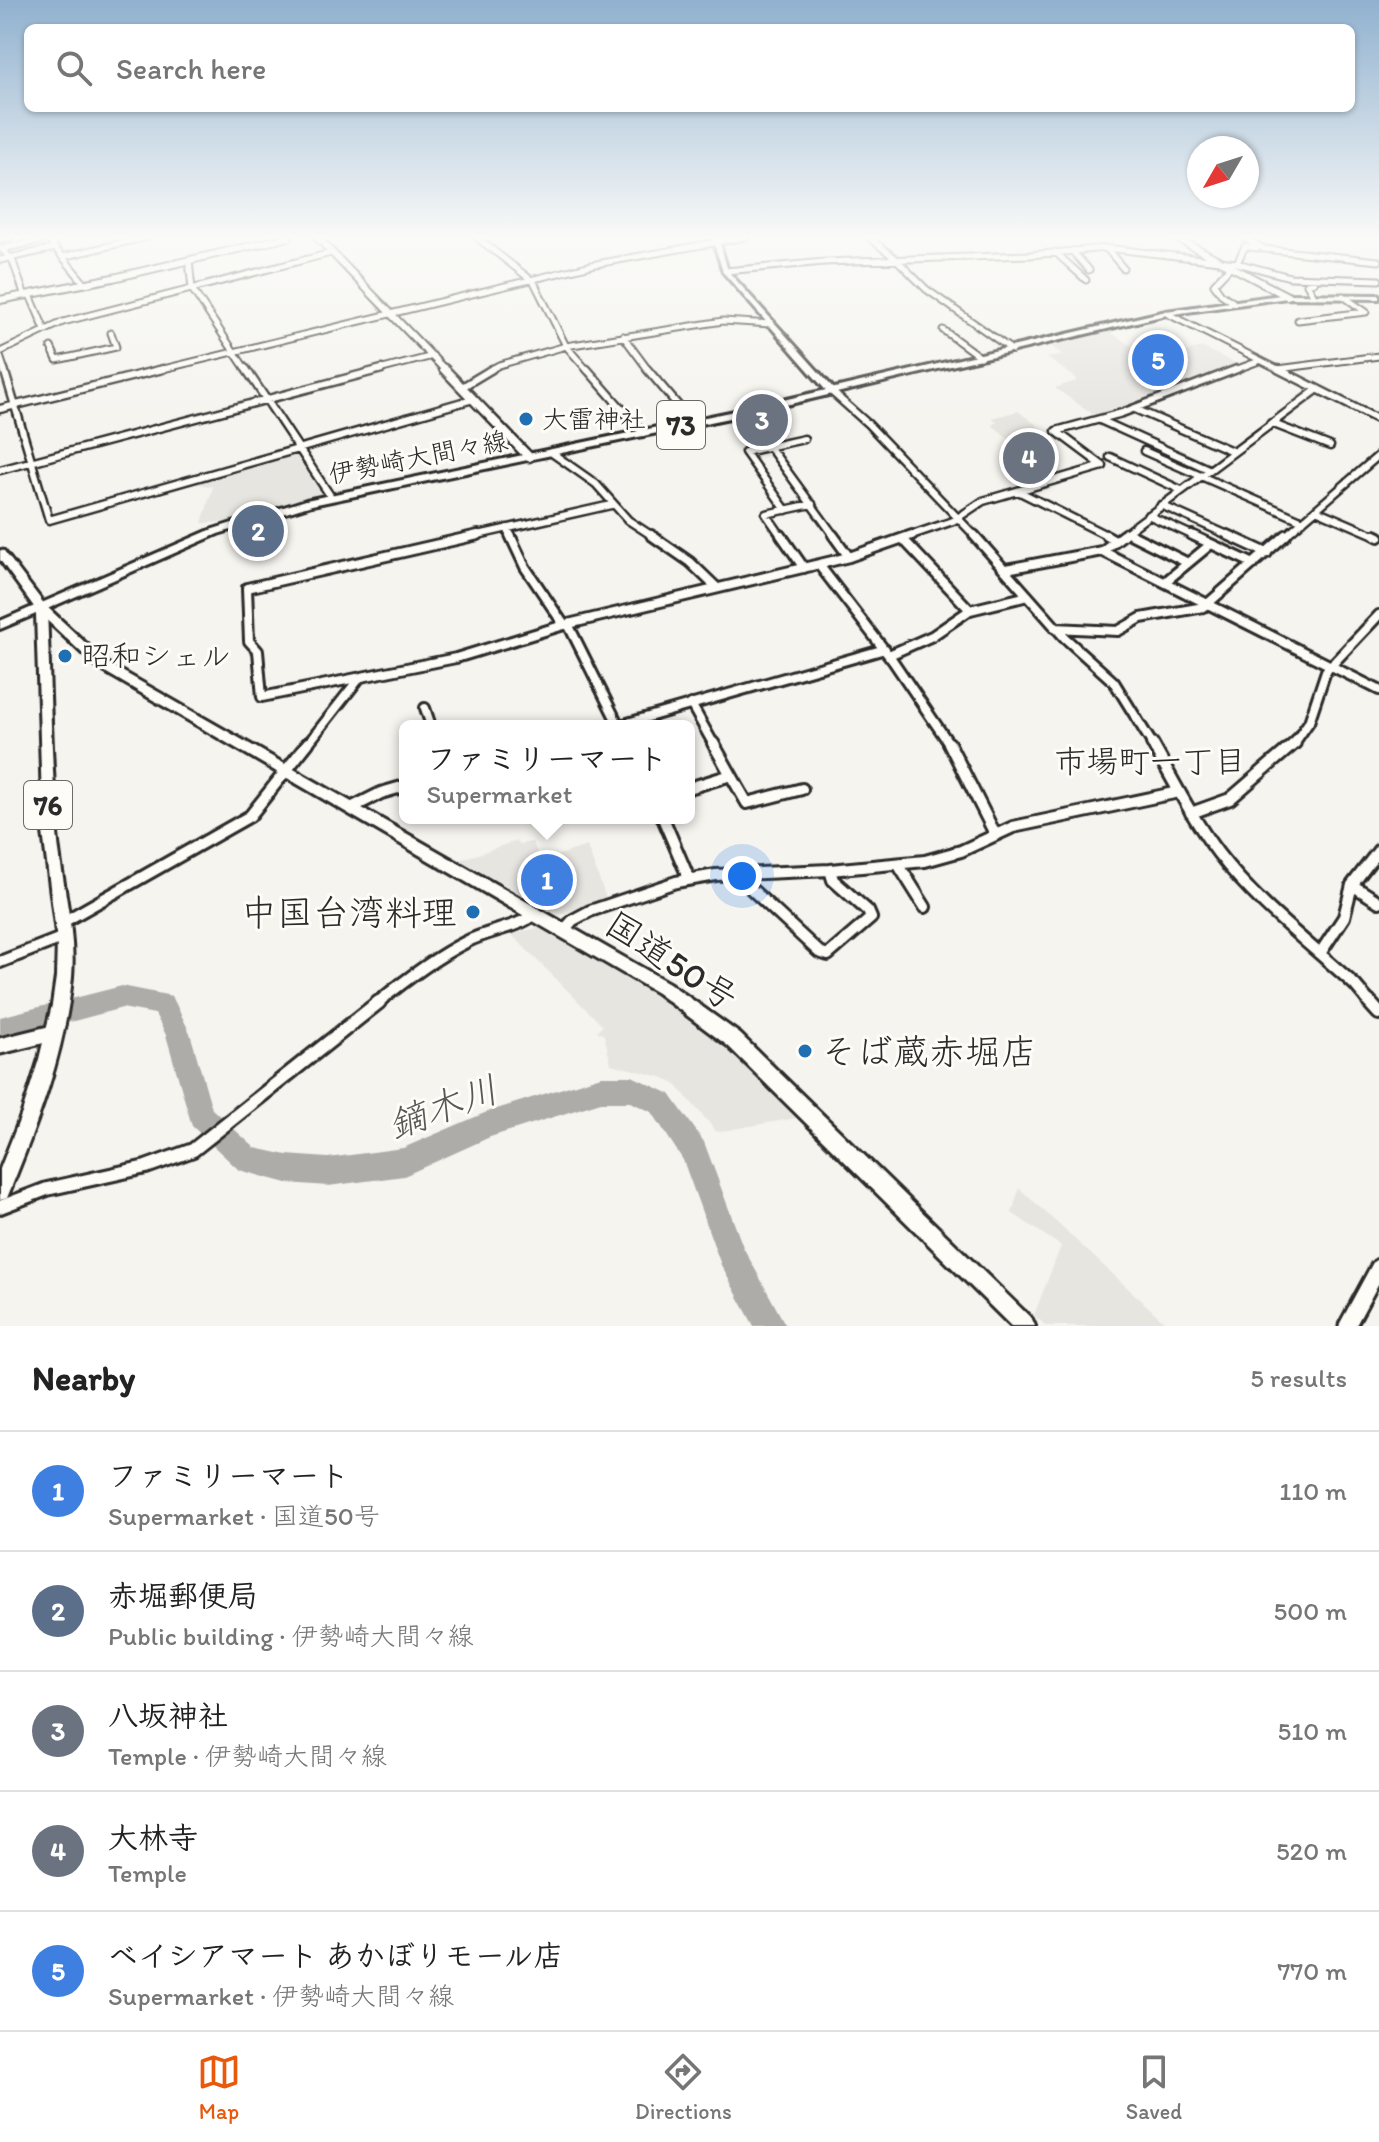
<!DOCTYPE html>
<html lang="en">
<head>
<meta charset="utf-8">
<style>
  body { margin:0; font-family:Itim,"Klee One",sans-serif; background:#f2f2f2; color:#222 }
  .compass { position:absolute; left:1187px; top:136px; width:72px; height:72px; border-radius:50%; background:#fff; box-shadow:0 2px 6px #0004; rotate:231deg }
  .you { position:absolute; left:742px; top:876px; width:28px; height:28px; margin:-20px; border:6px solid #fff; border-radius:50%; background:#1a73e8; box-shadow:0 0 0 12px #1a73e833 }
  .badge { display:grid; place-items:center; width:52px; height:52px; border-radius:50%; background:#ea580c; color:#fff; font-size:26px; font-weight:700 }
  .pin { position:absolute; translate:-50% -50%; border:4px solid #fff; box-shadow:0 2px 8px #0006 }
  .popup { position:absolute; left:399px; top:720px; width:296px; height:104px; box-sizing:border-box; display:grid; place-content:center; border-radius:12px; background:#fff; filter:drop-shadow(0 2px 6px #0005); font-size:26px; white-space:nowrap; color:#767676 }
  .popup b { font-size:30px; color:#222 }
  .popup::after { content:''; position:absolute; left:50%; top:100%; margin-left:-16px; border:16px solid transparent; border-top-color:#fff }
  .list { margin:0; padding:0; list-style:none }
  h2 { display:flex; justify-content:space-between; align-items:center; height:104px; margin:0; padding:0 32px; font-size:34px }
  h2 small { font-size:26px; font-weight:400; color:#767676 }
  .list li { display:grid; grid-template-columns:52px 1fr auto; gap:24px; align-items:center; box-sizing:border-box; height:120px; padding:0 32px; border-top:2px solid #e0e0e0 }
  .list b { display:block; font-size:30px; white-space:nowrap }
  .list p { margin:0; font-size:26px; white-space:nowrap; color:#767676 }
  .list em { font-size:26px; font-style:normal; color:#767676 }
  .icon { flex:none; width:44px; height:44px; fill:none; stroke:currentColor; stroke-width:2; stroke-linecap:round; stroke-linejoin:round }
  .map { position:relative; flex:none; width:1379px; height:1326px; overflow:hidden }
  .search { position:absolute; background:#fff; box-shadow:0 2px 6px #0004; left:24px; right:24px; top:24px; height:88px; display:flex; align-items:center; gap:20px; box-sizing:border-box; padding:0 28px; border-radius:12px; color:#767676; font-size:30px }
  .sheet { height:704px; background:#fff }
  nav { display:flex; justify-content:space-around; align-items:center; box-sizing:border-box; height:112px; border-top:2px solid #e0e0e0; background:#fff; font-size:22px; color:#767676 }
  nav a { display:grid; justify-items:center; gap:4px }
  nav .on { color:#ea580c }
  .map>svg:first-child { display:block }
</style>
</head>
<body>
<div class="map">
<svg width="1379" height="1326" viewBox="0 0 1379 1326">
  <rect width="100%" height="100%" fill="#f5f4ef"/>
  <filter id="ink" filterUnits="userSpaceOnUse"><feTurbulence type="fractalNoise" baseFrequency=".0125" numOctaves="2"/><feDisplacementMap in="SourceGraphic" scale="16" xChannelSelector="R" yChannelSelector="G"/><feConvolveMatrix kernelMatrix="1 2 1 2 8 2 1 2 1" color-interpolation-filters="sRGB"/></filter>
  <g filter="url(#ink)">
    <path fill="#e6e5e0" d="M1109 331 1134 348 1159 341 1182 353 1201 347 1242 366 1133 407 1097 417 1055 388 1076 381V378L1047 358 1063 355 1048 344Z
      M1018 411 1046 432 1012 441 992 425 997 422 992 418Z
      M297 452 324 493 319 497 229 522 202 523 213 487 190 482Z
      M516 841 520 844 532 842 541 861 587 846 606 898 559 915 460 860Z
      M542 927 654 993 686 1016 733 1054 796 1118 717 1132 677 1086 665 1078 611 1064 604 1035 597 1031 603 1026 511 934Z
      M1019 1188 1169 1326H1046L1034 1315 1061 1246 1012 1213Z"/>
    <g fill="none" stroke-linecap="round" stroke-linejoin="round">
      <path fill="#adaca9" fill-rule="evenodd" d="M122 986 172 996 190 1033 212 1109 255 1148 287 1155 328 1158 403 1148 487 1112 601 1076H632L670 1094 704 1142 743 1247 786 1326H754L721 1265 683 1160 652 1112 630 1102H601L490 1137 404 1176 328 1186 287 1183 239 1170 192 1126 166 1035 155 1014 122 1008 0 1041V1017Z"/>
      <g stroke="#2b2b2b" stroke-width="9">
        <path id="minor-far4" d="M46 237 85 284
          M476 237 534 282 566 346 588 371
          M868 237 894 257 926 289 1012 350
          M1244 237 1264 249 1379 261
          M0 239 10 237
          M0 248 12 259 25 296
          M1106 248 1123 268
          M2 249 47 239
          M1072 251 1089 270
          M1055 252 1086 280
          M62 257 147 237
          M0 260 55 248
          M189 261 192 289 247 371
          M1237 263 1245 246 1257 248
          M1231 266 1214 284 1221 294 1233 302
          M725 271 824 262 1030 255 1106 248 1237 263 1290 277 1379 280
          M1314 282 1307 284 1314 296
          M30 295 45 330
          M1166 313 1282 371
          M1298 320 1366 312 1343 296
          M943 330 980 357
          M623 336 649 371
          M51 347 57 360 116 347 111 333
          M0 352 63 322 331 253
          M0 356 5 371
          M1278 369 1379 356
          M155 371 596 264 746 237
          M375 371 433 356
          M488 371 499 365 566 346 723 321 771 324
          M1232 371 1259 361"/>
      </g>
      <g stroke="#2b2b2b" stroke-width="11">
        <path id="minor-far3" d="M4 369 49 520 473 399
          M246 369 331 497
          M587 369 643 433
          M647 369 693 423
          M1278 369 1379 420
          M462 387 492 369
          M832 392 868 424 976 537
          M0 409 163 369
          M1135 409 1232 451
          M744 412 835 537
          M1100 420 1208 469
          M1271 423 1330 446
          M1144 451 1303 521
          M552 453 596 484 628 520 654 537
          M1110 457 1181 490
          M0 470 382 369
          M1018 491 1110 537
          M1161 505 1232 537
          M786 510 745 452 804 439
          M1316 510 1379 537
          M1148 515 1196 537
          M507 528 511 537
          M1125 532 1136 537
          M469 537 611 505
          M782 537 766 514 812 504
          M906 537 953 521 983 501 1103 466 1056 431 1122 413 1237 369
          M1120 537 1318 389
          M1284 537 1379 455"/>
      </g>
      <g stroke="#2b2b2b" stroke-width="14">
        <path id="minor-far2" d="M478 535 247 588 249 641 258 651 262 697 456 658 564 625 849 557 912 535
          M510 535 525 567 564 625
          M651 535 690 562 717 588
          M781 535 804 568
          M833 535 849 557
          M974 535 1065 638 1114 682 1153 745
          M1106 535 1115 540
          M1132 535 1188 563
          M1192 535 1254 564
          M1228 535 1267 553
          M1375 535 1379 537
          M903 539 970 610
          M1102 551 1379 690
          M819 565 893 661 950 745
          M1006 569 1102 551 1123 535
          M1165 582 1211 544
          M568 624 619 726
          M1055 628 1118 631 1141 618 1204 607 1286 535
          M889 655 932 636 970 610 1028 596
          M691 704 714 745
          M425 708 431 726
          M617 726 885 649
          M307 745 358 680
          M1293 745 1309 722 1326 671 1379 615"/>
      </g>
      <g stroke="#2b2b2b" stroke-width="16">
        <path id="minor-far1" d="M949 743 995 834
          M1152 743C1173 780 1192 818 1218 853 1256 903 1309 943 1355 985L1371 1004
          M731 775 747 803 802 789
          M689 788 731 775 713 743
          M351 808 381 793 405 786
          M1191 813 1230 799 1295 743
          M663 818 689 879
          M898 864 925 907
          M743 874 747 885 819 952 828 955 871 918 868 911 833 880 830 870
          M1352 885 1379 902
          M63 922 250 816 308 743
          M565 929 573 920 590 911 676 882 716 875 830 870 925 861 961 851 1013 827 1179 792
          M1321 952 1344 917 1352 885 1379 850
          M0 962 64 937
          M376 1004C404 981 434 958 466 942 488 930 516 929 536 913"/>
      </g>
      <g stroke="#2b2b2b" stroke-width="18">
        <path id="minor" d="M1369 1002 1379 1013
          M0 1207 47 1189 146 1167 193 1150 379 1002"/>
      </g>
      <g stroke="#2b2b2b" stroke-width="10">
        <path id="tertiary-far2" d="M317 237 446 371
          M1175 237 1287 296
          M0 300 113 278 289 237"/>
      </g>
      <g stroke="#2b2b2b" stroke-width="13">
        <path id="tertiary-far1" d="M444 369 529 457"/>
      </g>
      <g stroke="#2b2b2b" stroke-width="21">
        <path id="tertiary" d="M0 1046 53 1033
          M1347 1326 1379 1267"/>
      </g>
      <g stroke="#2b2b2b" stroke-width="6">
        <path id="secondary" d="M712 237H718L728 271 835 390V394H829L723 272Z"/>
      </g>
      <g stroke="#2b2b2b" stroke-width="6">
        <path id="primary" d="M1287 294 1379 295V299L1287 298 1166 315 744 415 312 505 218 534 47 609C50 684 51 759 57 833 61 881 76 929 72 977 65 1054 36 1127 7 1198L0 1200V1169L22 1113 39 1059 52 1005 56 977 57 941 43 832 36 614 0 629V621L210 530 306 500 744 409 1166 311Z"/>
      </g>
      <g stroke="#2b2b2b" stroke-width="6">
        <path id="trunk" d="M0 550 4 551 45 605 106 662 669 983 740 1034 1032 1319 1035 1326H1011L728 1046 657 993 98 668 37 611 0 560Z"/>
      </g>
      <use href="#minor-far4" stroke="#fdfcf7" stroke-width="5"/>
      <use href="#minor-far3" stroke="#fdfcf7" stroke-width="6"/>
      <use href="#minor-far2" stroke="#fdfcf7" stroke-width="8"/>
      <use href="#minor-far1" stroke="#fdfcf7" stroke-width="10"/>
      <use href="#minor" stroke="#fdfcf7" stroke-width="12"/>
      <use href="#tertiary-far2" stroke="#fdfcf7" stroke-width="6"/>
      <use href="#tertiary-far1" stroke="#fdfcf7" stroke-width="8"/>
      <use href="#tertiary" stroke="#fdfcf7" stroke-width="15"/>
      <use href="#secondary" fill="#fdfcf7" fill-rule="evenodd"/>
      <use href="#primary" fill="#fdfcf7" fill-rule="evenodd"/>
      <use href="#trunk" fill="#fdfcf7" fill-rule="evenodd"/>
    </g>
  </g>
  <linearGradient id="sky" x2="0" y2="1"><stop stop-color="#90b1cf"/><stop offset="0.56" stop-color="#fafaf8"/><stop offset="1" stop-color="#fafaf8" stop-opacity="0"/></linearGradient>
  <rect width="1379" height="423" fill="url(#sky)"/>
  <g fill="#1f6fb2" stroke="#fdfcf7" stroke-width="3">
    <circle cx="526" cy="419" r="8"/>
    <circle cx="65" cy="656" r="8"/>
    <circle cx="473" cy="912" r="8"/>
    <circle cx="805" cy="1051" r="8"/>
  </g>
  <g text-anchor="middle" stroke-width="6" stroke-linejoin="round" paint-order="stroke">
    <g font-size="26" fill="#2b2b2b" stroke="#fdfcf7" text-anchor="start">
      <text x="542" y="428">大雷神社</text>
    </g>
    <g font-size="26" fill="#2b2b2b" stroke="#fdfcf7">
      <text transform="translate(418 457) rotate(-11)" y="9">伊勢崎大間々線</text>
    </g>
    <g fill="#fdfcf7" stroke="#6a6a68" stroke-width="2">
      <rect x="657" y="401" width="48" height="48" rx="6"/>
      <rect x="24" y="781" width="48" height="48" rx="6"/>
    </g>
    <g font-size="28" font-weight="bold" fill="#2b2b2b">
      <text x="681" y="435">73</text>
      <text x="48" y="815">76</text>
    </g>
    <g font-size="30" fill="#2b2b2b" stroke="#fdfcf7" text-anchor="start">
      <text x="81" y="666">昭和シェル</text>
    </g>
    <g font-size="32" fill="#2b2b2b" stroke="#fdfcf7">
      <text x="1150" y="772">市場町一丁目</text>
    </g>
    <g font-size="36" fill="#2b2b2b" stroke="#fdfcf7" text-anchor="end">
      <text x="457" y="925">中国台湾料理</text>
      <text x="821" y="1064" text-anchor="start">そば蔵赤堀店</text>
    </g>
    <g font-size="36" fill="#2b2b2b" stroke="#fdfcf7">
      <text transform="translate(672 960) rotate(33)" y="13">国道50号</text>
    </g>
    <g font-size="38" font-style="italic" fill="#585857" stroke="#fdfcf7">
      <text transform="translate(443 1107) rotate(-20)" y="13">鏑木川</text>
    </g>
  </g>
</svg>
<svg class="compass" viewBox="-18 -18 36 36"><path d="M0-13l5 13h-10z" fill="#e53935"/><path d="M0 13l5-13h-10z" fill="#767676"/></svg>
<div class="you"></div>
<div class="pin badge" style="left:547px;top:880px;background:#3f7fe0">1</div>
<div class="popup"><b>ファミリーマート</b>Supermarket</div>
<div class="pin badge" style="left:258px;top:531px;background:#5c6f8a">2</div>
<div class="pin badge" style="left:762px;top:420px;background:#6b7280">3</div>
<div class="pin badge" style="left:1029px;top:458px;background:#6b7280">4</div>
<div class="pin badge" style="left:1158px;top:360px;background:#3f7fe0">5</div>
<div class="search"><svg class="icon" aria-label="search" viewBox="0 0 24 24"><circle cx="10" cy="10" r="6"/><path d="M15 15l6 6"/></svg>Search here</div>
</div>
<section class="sheet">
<h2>Nearby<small>5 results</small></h2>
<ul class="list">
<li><span class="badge" style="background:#3f7fe0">1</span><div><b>ファミリーマート</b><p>Supermarket · 国道50号</p></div><em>110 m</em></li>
<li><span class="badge" style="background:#5c6f8a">2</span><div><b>赤堀郵便局</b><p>Public building · 伊勢崎大間々線</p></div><em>500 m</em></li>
<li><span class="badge" style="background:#6b7280">3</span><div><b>八坂神社</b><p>Temple · 伊勢崎大間々線</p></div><em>510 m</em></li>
<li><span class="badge" style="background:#6b7280">4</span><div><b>大林寺</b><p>Temple</p></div><em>520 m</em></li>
<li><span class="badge" style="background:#3f7fe0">5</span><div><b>ベイシアマート あかぼりモール店</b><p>Supermarket · 伊勢崎大間々線</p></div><em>770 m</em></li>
</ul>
</section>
<nav>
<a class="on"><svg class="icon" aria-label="map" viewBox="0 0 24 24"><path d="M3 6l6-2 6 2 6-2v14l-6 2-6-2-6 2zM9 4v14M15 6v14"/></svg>Map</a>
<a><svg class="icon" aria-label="directions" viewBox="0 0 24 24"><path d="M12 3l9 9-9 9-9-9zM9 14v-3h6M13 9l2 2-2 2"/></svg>Directions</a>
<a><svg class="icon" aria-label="saved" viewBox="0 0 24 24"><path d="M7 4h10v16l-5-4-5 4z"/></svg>Saved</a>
</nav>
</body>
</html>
